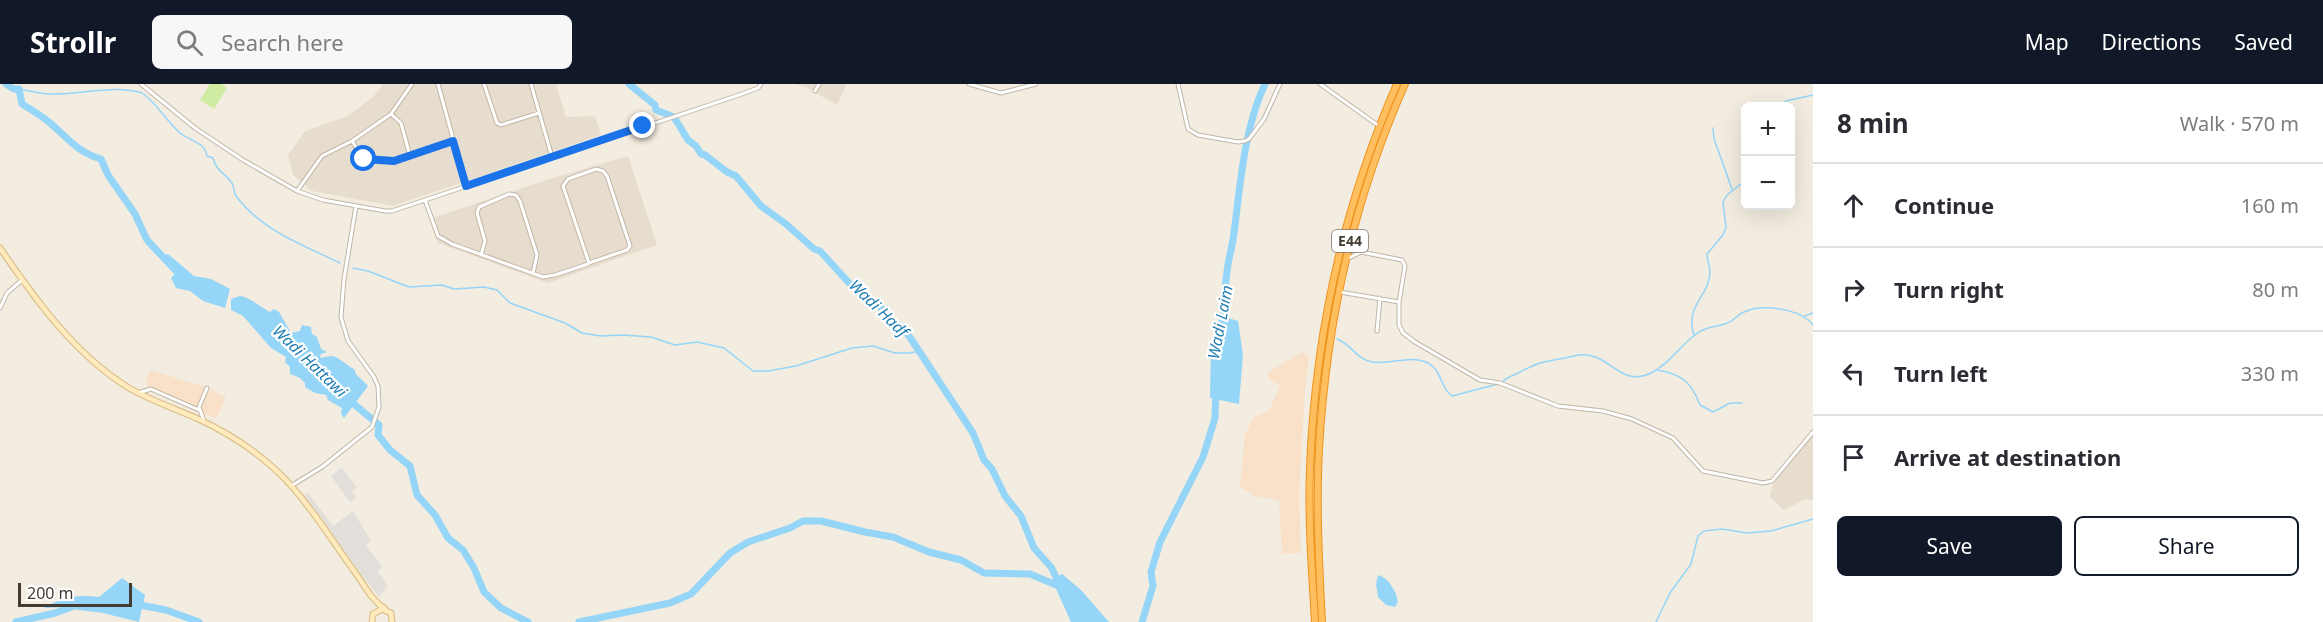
<!DOCTYPE html>
<html lang="en">
<head>
<meta charset="utf-8">
<style>
  body { margin:0; font-family:"Noto Sans",sans-serif; background:#f7f7f7; color:#2b2b33 }
  .controls { position:absolute; right:18px; top:18px; display:grid; overflow:hidden; border-radius:9px; box-shadow:0 6px 24px #0002 }
  .controls button { width:54px; height:54px; display:grid; place-items:center; padding:0; border:0; border-bottom:2px solid #e1e1e2; background:#fff; color:#2b2b33; font:30px sans-serif }
  .scale { position:absolute; left:18px; bottom:15px; width:114px; box-sizing:border-box; padding-left:6px; border:3px solid #443b31; border-top:0; font-size:16px; line-height:21px; white-space:nowrap; color:#443b31; -webkit-text-stroke:4px #fff; paint-order:stroke }
  .stop { position:absolute; width:18px; height:18px; margin:-14px; border:4px solid #1a73e8; border-radius:50%; background:#fff }
  .stop.end { background:#1a73e8; border-color:#fff; box-shadow:0 2px 6px #0008 }
  .list { margin:0; padding:0; list-style:none }
  h2 { display:flex; justify-content:space-between; align-items:center; height:78px; margin:0; padding:0 24px; font-size:26px }
  h2 small { font-size:20px; font-weight:400; color:#7c7c81 }
  .list li { display:grid; grid-template-columns:39px 1fr auto; gap:18px; align-items:center; box-sizing:border-box; height:84px; padding:0 24px; border-top:2px solid #e1e1e2 }
  .list b { display:block; font-size:22px; white-space:nowrap }
  .list em { font-size:20px; font-style:normal; color:#7c7c81 }
  .actions { display:flex; gap:12px; padding:18px 24px }
  .actions a { flex:1; padding:14px 0; border:2px solid #111827; border-radius:9px; text-align:center; font-size:21px; color:#111827 }
  .actions .main { background:#111827; color:#fff }
  .icon { flex:none; width:33px; height:33px; fill:none; stroke:currentColor; stroke-width:2; stroke-linecap:round; stroke-linejoin:round }
  .map { position:relative; flex:none; width:1813px; height:538px; overflow:hidden }
  header { display:flex; align-items:center; gap:36px; box-sizing:border-box; height:84px; padding:0 30px; background:#111827; color:#fff }
  header strong { font-size:28px }
  nav { display:flex; gap:33px; margin-inline-start:auto; font-size:21px }
  .search { width:420px; height:54px; background:#f7f7f7; display:flex; align-items:center; gap:15px; box-sizing:border-box; padding:0 21px; border-radius:9px; color:#7c7c81; font-size:22px }
  main { display:flex }
  aside { flex:1; background:#fff }
  .map>svg:first-child { display:block }
</style>
</head>
<body>
<header>
<strong>Strollr</strong>
<div class="search"><svg class="icon" aria-label="search" viewBox="0 0 24 24"><circle cx="10" cy="10" r="6"/><path d="M15 15l6 6"/></svg>Search here</div>
<nav><a>Map</a><a>Directions</a><a>Saved</a></nav>
</header>
<main>
<div class="map">
<svg width="1813" height="538" viewBox="0 0 1813 538">
  <rect width="100%" height="100%" fill="#f3ece0"/>
  <path fill="#e7ddce" d="M383 0H556L566 33 595 32 601 51 393 122 312 107 293 91 288 71 305 47 348 32 374 12Z
    M793 0H847L837 21 804 2Z
    M628 72 657 161 548 199 438 159 429 135 546 96Z
    M1813 345V416L1806 415 1784 426 1770 413 1774 395Z"/>
  <path fill="#f8e1c8" d="M1302 268 1309 272 1305 305 1299 411 1301 469 1282 470 1279 416 1255 412 1240 403 1245 350 1254 333 1269 327 1280 301 1271 297 1267 289Z
    M150 286 202 302 226 313 216 335 148 306 146 299Z"/>
  <path fill="#d0eca3" d="M210 0H221L227 4 214 25 200 16Z"/>
  <path fill="#e2deda" d="M342 383 357 404 352 407 356 413 350 418 331 392Z
    M308 409 333 442 353 427 371 457 366 461 382 483 377 487 388 502 379 513 303 413Z"/>
  <path fill="#94d5f8" d="M168 170 194 192 211 195 230 205 225 224 203 217 190 207 176 204 171 194 175 190V183L163 172Z
    M240 212C249 213 261 223 270 228L274 225 279 228 291 249 300 247 302 241 311 243 312 250 317 253 321 265 327 268 321 270 320 274 331 272 336 273 355 286V289L368 302 344 334 341 330 342 324 328 316 326 311 315 309 305 303V299L300 294 290 290V283L285 278 286 273 271 264 243 232 231 226V215Z
    M1225 233 1238 237 1243 271 1239 320 1210 314 1211 260Z
    M1062 490 1081 506 1109 538H1071L1052 496Z
    M1378 491C1389 494 1396 507 1398 518L1395 523 1386 521 1378 513 1376 500Z
    M122 494 145 511 139 538 103 529 72 525 68 523 44 524C62 513 77 510 99 513Z"/>
  <g fill="none" stroke-linecap="round" stroke-linejoin="round">
    <path stroke="#94d5f8" stroke-width="1.5" d="M19 5C29 7 40 10 51 10 80 11 115 0 142 9 157 19 166 37 180 49 190 57 205 58 207 72L213 74C216 87 225 89 232 99 234 103 234 109 236 112 262 147 303 161 340 179
      M1773 22H1780L1786 17 1813 11
      M1713 44 1714 55 1732 105
      M353 184 368 187 409 203 442 201 454 205 484 203 497 206 510 219 565 239 582 249 601 252 622 251 651 253 675 261 697 258 724 264 753 287H768L796 282 852 264 873 262 895 269H910L919 267
      M1805 232 1813 229
      M1694 251C1684 223 1709 212 1710 189 1710 183 1707 176 1707 170L1723 151 1726 143 1723 118 1727 111 1746 96
      M1337 255C1351 260 1356 275 1372 278 1390 281 1410 270 1428 279 1442 286 1440 304 1452 312L1498 300
      M1657 286C1681 290 1691 297 1700 321L1713 328 1730 319H1742
      M1502 298C1507 293 1512 292 1518 289 1539 278 1542 278 1565 274 1575 272 1582 269 1592 272 1613 277 1624 302 1651 289 1671 279 1681 260 1699 248 1708 242 1716 243 1725 240 1733 238 1737 231 1744 228 1762 219 1801 225 1813 241
      M1656 538 1670 509 1691 480 1698 452 1704 447 1722 445 1747 449 1771 447 1813 435"/>
    <path stroke="#94d5f8" stroke-width="7" d="M6 0 14 5H19L22 20C32 26 42 32 50 39 69 55 77 68 101 75L108 91 135 130 147 156 179 190
      M629 0 655 21 656 26 674 33 688 56 696 62 701 70 705 71 727 88 736 92 761 122 786 140 814 165 820 167 851 201 876 219 909 252 919 267 973 349 984 376 992 385 1005 412 1021 432 1034 464 1051 483 1060 501
      M1220 247C1225 227 1224 208 1227 188 1228 177 1231 167 1233 156 1240 107 1243 46 1265 0
      M349 316 379 341 378 351 390 366 410 382 417 411 435 431 448 454 463 466 474 484 484 508 501 524 528 538
      M135 520 166 526 199 538
      M16 538 55 529 77 521
      M579 538 670 519 691 510 730 469 748 458 790 444 803 437H821L865 448 893 453 929 468 961 476 984 489 1030 490 1061 503
      M1142 538 1153 502 1151 488 1160 458 1203 373 1215 334 1216 307"/>
    <g stroke="#c1b6a5" stroke-width="5">
      <path id="street" d="M141 0 195 44 243 76 297 107 323 116 385 127H392L739 11 758 4 761 0
        M438 0 466 102
        M484 0 497 39 501 41 539 29
        M531 0 552 73
        M969 0 1001 9 1036 0
        M1178 0 1188 45 1198 51 1238 58 1245 57 1249 55 1264 35 1280 0
        M1320 0 1379 42
        M815 7 819 0
        M391 30 401 39 410 72
        M352 57 364 75 394 77 453 57
        M596 85 603 87 607 92 630 162 627 166 589 179 563 102 568 95Z
        M297 107 322 72 352 57 391 30 412 0
        M425 116 438 152 452 160 543 193 555 191 588 180
        M1352 159 1361 168
        M481 171 485 157 477 129 479 123 509 110 516 111 520 117 537 171 533 189
        M1349 174 1361 168 1402 176 1405 182 1399 218V241L1403 249 1415 258 1480 296 1500 299 1558 322 1603 327 1632 335 1673 354 1703 387 1763 399 1772 397 1813 348
        M1340 208 1399 218
        M0 224 7 209 22 196
        M1377 247 1380 214
        M138 309 151 305 199 326
        M204 337 199 323 207 304
        M291 402 322 383 372 343 379 323 378 302 374 293 348 257 341 233 344 195 356 122"/>
    </g>
    <g stroke="#dbc18c" stroke-width="7">
      <path id="secondary" d="M0 164C35 215 75 271 129 304 150 316 173 324 196 334 227 348 254 365 279 389 307 416 331 455 354 487 364 500 371 516 385 525
        M372 538 373 530 382 525 391 529 392 538"/>
    </g>
    <g stroke="#ee941f" stroke-width="8">
      <path id="highway" d="M1315 538C1312 487 1308 435 1310 384 1315 251 1344 121 1397 0
        M1322 538C1319 481 1316 423 1319 365 1326 240 1354 115 1405 0"/>
    </g>
    <use href="#street" stroke="#fff" stroke-width="3"/>
    <use href="#secondary" stroke="#ffebbe" stroke-width="4.5"/>
    <use href="#highway" stroke="#ffbf5f" stroke-width="6"/>
  </g>
  <g fill="none" stroke-linecap="round" stroke-linejoin="round">
    <path stroke="#1a73e8" stroke-width="8" d="M364 75 394 77 453 57 466 102 643 42"/>
  </g>
  <g text-anchor="middle" stroke-width="4.5" stroke-linejoin="round" paint-order="stroke">
    <rect fill="#fff" stroke="#7c766f" stroke-width="1.5" x="1332" y="146" width="36" height="22" rx="4.5"/>
    <g font-size="14" font-weight="bold" fill="#443b31">
      <text x="1350" y="162">E44</text>
    </g>
    <g font-size="16" font-style="italic" fill="#1f7db2" stroke="#fff">
      <text transform="translate(879 224) rotate(44)" y="6">Wadi Hadf</text>
      <text transform="translate(1220 238) rotate(-79)" y="6">Wadi Laim</text>
      <text transform="translate(310 277) rotate(44)" y="6">Wadi Hattawi</text>
    </g>
  </g>
</svg>
<div class="controls">
<button>+</button>
<button>−</button>
</div>
<div class="scale">200 m</div>
<div class="stop" style="left:364px;top:75px"></div>
<div class="stop end" style="left:643px;top:42px"></div>
</div>
<aside>
<h2>8 min<small>Walk · 570 m</small></h2>
<ul class="list">
<li><svg class="icon" aria-label="ahead" viewBox="0 0 24 24"><path d="M12 20V5M6 11l6-6 6 6"/></svg><div><b>Continue</b></div><em>160 m</em></li>
<li><svg class="icon" aria-label="right" viewBox="0 0 24 24"><path d="M7 20v-9h11M14 6l5 5-5 5"/></svg><div><b>Turn right</b></div><em>80 m</em></li>
<li><svg class="icon" aria-label="left" viewBox="0 0 24 24"><path d="M17 20v-9H6M10 6l-5 5 5 5"/></svg><div><b>Turn left</b></div><em>330 m</em></li>
<li><svg class="icon" aria-label="arrive" viewBox="0 0 24 24"><path d="M6 21V4h12l-3 4 3 4H6"/></svg><div><b>Arrive at destination</b></div></li>
</ul>
<div class="actions"><a class="main">Save</a><a>Share</a></div>
</aside>
</main>
</body>
</html>
